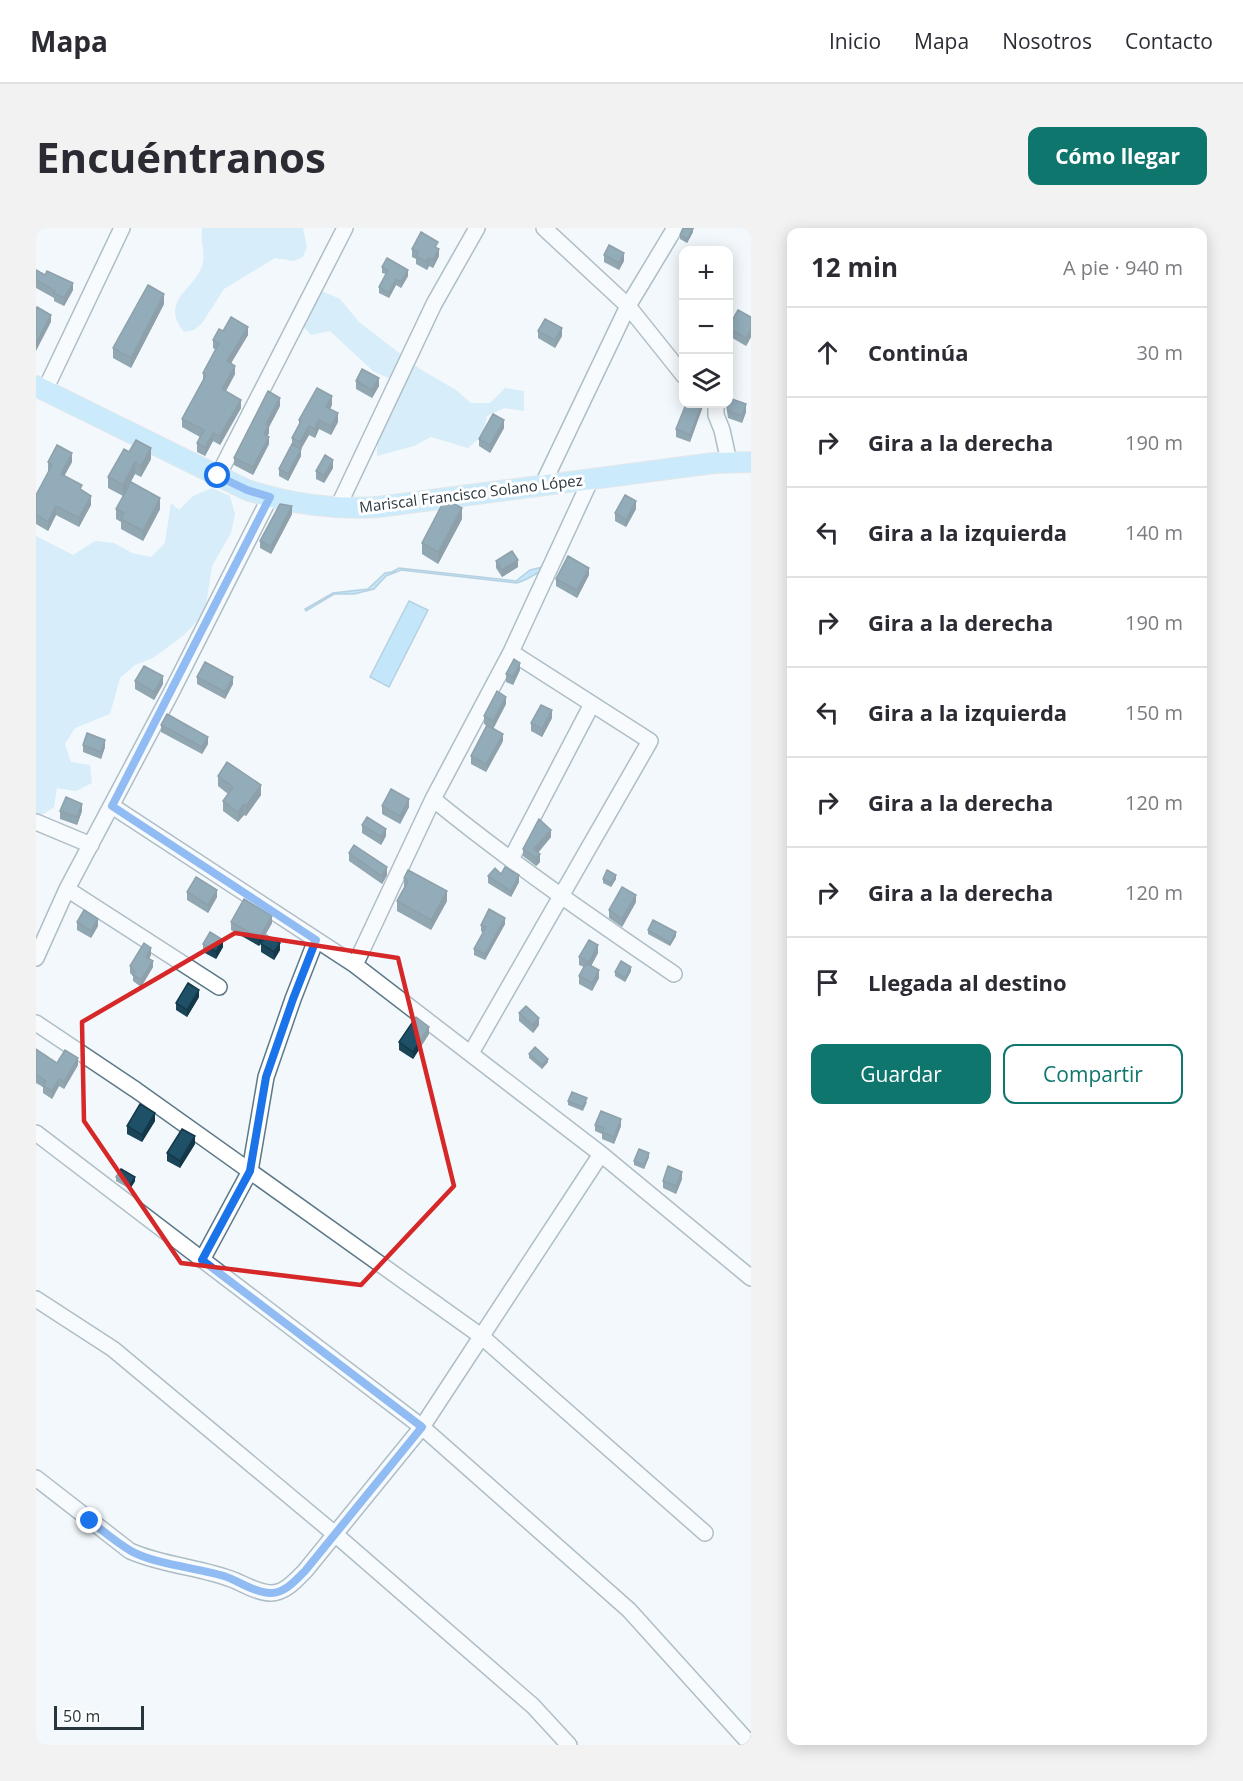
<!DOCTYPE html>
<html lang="es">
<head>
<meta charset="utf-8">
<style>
  body { margin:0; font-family:"Open Sans",sans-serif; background:#f2f2f3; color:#2b2b33 }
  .controls { position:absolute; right:18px; top:18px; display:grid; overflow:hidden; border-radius:12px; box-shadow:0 3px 15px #0003 }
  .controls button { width:54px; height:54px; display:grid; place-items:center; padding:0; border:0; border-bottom:2px solid #e1e1e2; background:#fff; color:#2b2b33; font:30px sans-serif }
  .scale { position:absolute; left:18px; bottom:15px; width:90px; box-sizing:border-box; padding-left:6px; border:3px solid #29353c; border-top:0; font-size:16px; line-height:21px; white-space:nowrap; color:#29353c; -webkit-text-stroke:4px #fff; paint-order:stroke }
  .stop { position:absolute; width:18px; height:18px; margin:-14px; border:4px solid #1a73e8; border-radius:50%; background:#fff }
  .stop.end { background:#1a73e8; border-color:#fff; box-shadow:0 2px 6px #0008 }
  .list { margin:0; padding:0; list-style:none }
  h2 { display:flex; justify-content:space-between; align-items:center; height:78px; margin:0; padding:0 24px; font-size:26px }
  h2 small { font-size:20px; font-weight:400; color:#7c7c81 }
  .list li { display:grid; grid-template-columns:39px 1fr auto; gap:18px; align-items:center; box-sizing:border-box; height:90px; padding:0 24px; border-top:2px solid #e1e1e2 }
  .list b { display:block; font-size:22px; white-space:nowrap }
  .list em { font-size:20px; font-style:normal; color:#7c7c81 }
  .actions { display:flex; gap:12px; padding:18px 24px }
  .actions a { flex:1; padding:14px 0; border:2px solid #0f766e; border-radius:12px; text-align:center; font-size:21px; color:#0f766e }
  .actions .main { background:#0f766e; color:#fff }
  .icon { flex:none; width:33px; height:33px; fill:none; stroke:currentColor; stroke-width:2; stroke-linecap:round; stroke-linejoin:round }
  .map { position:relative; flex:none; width:715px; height:1517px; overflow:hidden; border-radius:12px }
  header { display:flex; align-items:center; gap:36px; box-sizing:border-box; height:84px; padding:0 30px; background:#fff; border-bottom:2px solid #e1e1e2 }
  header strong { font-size:28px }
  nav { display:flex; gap:33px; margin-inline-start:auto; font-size:21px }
  .intro { display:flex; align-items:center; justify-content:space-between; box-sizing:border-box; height:144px; padding:0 36px }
  h1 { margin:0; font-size:42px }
  .button { padding:15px 27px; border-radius:12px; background:#0f766e; color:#fff; font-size:21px; font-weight:700 }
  main { display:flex; gap:36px; padding:0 36px }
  aside { flex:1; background:#fff; border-radius:12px; box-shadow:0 3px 15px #0003 }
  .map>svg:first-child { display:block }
</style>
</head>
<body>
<header>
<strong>Mapa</strong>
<nav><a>Inicio</a><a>Mapa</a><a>Nosotros</a><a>Contacto</a></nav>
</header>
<div class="intro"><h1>Encuéntranos</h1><a class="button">Cómo llegar</a></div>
<main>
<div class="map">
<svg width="715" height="1517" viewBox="0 0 715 1517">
  <rect width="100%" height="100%" fill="#f2f8fb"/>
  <path fill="#b5e0f8" d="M166 0H267L271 19 267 29 258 33 239 30 188 61 166 95 158 102 148 104C123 73 158 62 166 38 170 25 164 13 166 0Z
    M286 63 304 71 323 94 384 141 420 162 435 175H454L469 160 488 163V183L468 180 451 188 447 207 432 220 395 209 378 218 341 228V208L355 151 338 144 294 103 275 107 261 92 268 73Z
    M176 260 194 268 199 286 195 305 176 338 170 377 161 393 148 407 117 430 99 437 84 450 74 486 39 500 29 516 35 534 54 537 56 555 40 563 21 560 18 579 0 591V308L37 327 59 313 78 315 96 325 115 329 129 315 135 275 143 282 157 268Z"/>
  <path fill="#8bd1f8" stroke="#6ea2c0" stroke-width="1.5" d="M511 338 510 341C499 345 491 353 480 355L365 342 350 348 338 361 318 366H298L270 383 269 381 297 365 332 361 349 345 356 344 363 340 480 353 494 342Z
    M373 373 392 382 353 459 334 449Z"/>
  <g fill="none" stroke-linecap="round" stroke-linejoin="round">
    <g stroke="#5c7888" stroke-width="18">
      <path id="minor" d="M508 0 592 78 648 148
        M9 162 86 0
        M680 176V187L686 202 693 234
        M182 248 309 0
        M506 258 592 78 639 0
        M301 281 398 76 441 0
        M397 571C474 634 556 690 638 746
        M76 578 319 737 565 926 715 1050
        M0 594 55 617
        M475 631 556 476
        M31 661 183 759
        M0 730 31 661 135 465 234 269
        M319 737 397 571 475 424 555 251
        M0 795 100 862 445 1108 669 1305
        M435 825 614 513 475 424
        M0 905 386 1199 593 1382 715 1517
        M166 1032 214 943 230 849 257 771 280 712
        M0 1071 77 1121 300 1307 497 1478 533 1517
        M0 1250 94 1323C128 1338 166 1339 200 1353 211 1358 224 1365 235 1365 249 1365 260 1352 269 1343L386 1199 565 926"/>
    </g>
    <g stroke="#d0d3d4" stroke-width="22">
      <path id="major" d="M0 158 211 262C255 276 296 282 342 279L678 235 715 234"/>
    </g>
    <use href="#minor" stroke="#fff" stroke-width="15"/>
    <use href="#major" stroke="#9bdcfc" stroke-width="20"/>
  </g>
  <path fill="#1a4559" d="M657 4 651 15 644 11V7Z
    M402 20 403 28 397 40 393 38 391 42 380 36V31L376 29V21Z
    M568 27 588 33 583 42 568 34Z
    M346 39 372 48 365 60 360 57 353 70 343 65V59L350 46 346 45Z
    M0 42 37 62 28 78 18 73V70L0 60Z
    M128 76 95 140 77 130V120Z
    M715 89V109L710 118 693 108V98Z
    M187 103 212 107 195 135 199 146 190 163 205 180 184 217 177 213 169 228 161 224V215L164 209 146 199V191L167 152V145L180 122 177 120V112Z
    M502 103 526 108 519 120 502 110Z
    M320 153 343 158 336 170 320 161Z
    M667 176V178L654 214 640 209V201Z
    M690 176H693L710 184 706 195 692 190Z
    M296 177 294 181 302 194 295 207 283 201 279 210 273 207 265 221V228L252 253 243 248V241L256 216V210L263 197V192Z
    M244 178 233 199V205L231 208 233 216 217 247 198 237V230Z
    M468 200 454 225 443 218V211Z
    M93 224 115 231 105 249 99 246 87 268 72 260V249Z
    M12 234H36L28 248 46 262 55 277 43 299 20 287 12 303 0 296V267L13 243H12Z
    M297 240 288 255 280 251V243Z
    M80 281H124L107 313 85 301V294L80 291Z
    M600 281 590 299 579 293V285Z
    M256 286 235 326 224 320V313Z
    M426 291 402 336 386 326V315Z
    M460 333 482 339 466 349 460 340Z
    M553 347 541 370 520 358V351Z
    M484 442 477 457 470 454V446Z
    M161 449 197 456 189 471 161 456Z
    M99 453 127 456 118 472 99 461Z
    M470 476 457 501 448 496V488Z
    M516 490 506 509 495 503V495Z
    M125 497 172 516 166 526 125 504Z
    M467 513 450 544 435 536V528Z
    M47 517 69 519 65 531 47 524Z
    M182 548 225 567 210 588 208 587 202 594 187 583V573L192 566 182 558Z
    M346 578 373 579 364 596 346 586Z
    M24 583H46L41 597 24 591Z
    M326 597 350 608 345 617 326 605Z
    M515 609 502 625 504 634 500 638 487 628V621Z
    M313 625 351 647 346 656 313 633Z
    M465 646 483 654 475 669 452 655V648Z
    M368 650 411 673 395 702 361 683V673L368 660Z
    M567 651H580L575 659 567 655Z
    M151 664 181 669 172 685 151 672Z
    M600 674 586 699 573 690V682Z
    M41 694 62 698 55 710 41 702Z
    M195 694 236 695 223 718 195 702Z
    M469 696 449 732 438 727V721L447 705 445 703V697Z
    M612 702 640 708 634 718 612 706Z
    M167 716 187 719 180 731 167 724Z
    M225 716 244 722 238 732 225 724Z
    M562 725 555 738 563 750 556 763 543 756V748L548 739 543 737V729Z
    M115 727 113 731 117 739 105 759 97 753V748L94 745V738Z
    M595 743 589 754 579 748V744Z
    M163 769 151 789 140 782V775Z
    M483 785 503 797 497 805 483 793Z
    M393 806 377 831 363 822V814Z
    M0 821 21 835 42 837 28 861 23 858 16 871 7 865V859L0 855Z
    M493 826 512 834 506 841 493 830Z
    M532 873 551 874 547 883 532 877Z
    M119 893 106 914 91 906V898Z
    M559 897 585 898 578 916 566 911V906L559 903Z
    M159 916 144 940 131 933V925Z
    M613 929 608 941 598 937V933Z
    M80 949 99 953 94 961 80 953Z
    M646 951 640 966 627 960V953Z"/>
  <path fill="#153849" d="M657 1V4L651 15V11Z
    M403 21V28L397 40V32Z
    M588 25V33L583 42V35Z
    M393 30V38L391 42V34Z
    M372 42V48L365 60V54Z
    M360 51V57L353 70V65Z
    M37 55V62L28 78V70Z
    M128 66V76L95 140V130Z
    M15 87V94L0 123V115Z
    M212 99V107L191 142V133Z
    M526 100V108L519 120V112Z
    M715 101V109L710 118V110Z
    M199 138V146L186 170V161Z
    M343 150V158L336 170V162Z
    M296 168V177L290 188V179Z
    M244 170V178L233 199V205L228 214V206L230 196Z
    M205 172V180L184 217V208Z
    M666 176H667V178L654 214V207Z
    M710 176V184L706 195V188Z
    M302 185V194L295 207V198Z
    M283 192V201L279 210V201Z
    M468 192V200L454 225V217Z
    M273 198V207L265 221V228L252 253V246L264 223V214Z
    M177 205V213L169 228V220Z
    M233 209V216L217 247V239Z
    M115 220V231L105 249V238Z
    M36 225V234L25 254V246Z
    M297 232V240L288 255V248Z
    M99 234V246L87 268V257Z
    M55 268V277L43 299V290Z
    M124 270V281L107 313V303Z
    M600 273V281L590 299V292Z
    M20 278V287L12 303V294Z
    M256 278V286L235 326V319Z
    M426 280V291L402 336V324Z
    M482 332V339L466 349V342Z
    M553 340V347L541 370V362Z
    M484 435V442L477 457V449Z
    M127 448V456L118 472V464Z
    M197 449V456L189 471V464Z
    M470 469V476L457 501V493Z
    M516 482V490L506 509V501Z
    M467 506V513L450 544V536Z
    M172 509V516L166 526V519Z
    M69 512V519L65 531V524Z
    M225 557V567L210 588V578Z
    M373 571V579L364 596V588Z
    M46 576V583L41 597V589Z
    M208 576V587L202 594V584Z
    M350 601V608L345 617V609Z
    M515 602V609L498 629V621Z
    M504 626V634L500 638V630Z
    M351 639V647L346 656V648Z
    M483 647V654L475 669V663Z
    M580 647V651L575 659V655Z
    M181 662V669L172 685V677Z
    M411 663V673L395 702V692Z
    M600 667V674L586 699V691Z
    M236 688V695L223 718V710Z
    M469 690V696L449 732V726Z
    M62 691V698L55 710V703Z
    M640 704V708L634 718V715Z
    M187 712V719L180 731V724Z
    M244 715V722L238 732V724Z
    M562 717V725L553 742V734Z
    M115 720V727L110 735V729Z
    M117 733V739L105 759V752Z
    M595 739V743L589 754V750Z
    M563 742V750L556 763V755Z
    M163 762V769L151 789V782Z
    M503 790V797L497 805V797Z
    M393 799V806L377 831V824Z
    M42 830V837L28 861V854Z
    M512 831V834L506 841V837Z
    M23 851V858L16 871V863Z
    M119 885V893L106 914V907Z
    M585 891V898L578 916V909Z
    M159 908V916L144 940V933Z
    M613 925V929L608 941V937Z
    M646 944V951L640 966V958Z
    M99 949V953L94 961V957Z"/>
  <path fill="#1e5068" stroke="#153849" stroke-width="1.5" d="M647 0 657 1 651 11 644 7Z
    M385 4 402 14 399 19 403 21 397 32 393 30 391 34 380 28 382 24 376 21Z
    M573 17 588 25 583 35 568 27Z
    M351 30 372 42 365 54 360 51 353 65 343 59 352 42 346 39Z
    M0 42 9 47 11 43 37 55 28 70 18 65 19 63 0 52Z
    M112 57 128 66 95 130 77 120Z
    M1 79 15 87 0 115V82Z
    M702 82 715 89V101L710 110 693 101V98Z
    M195 89 212 99 191 133 199 138 186 161 205 172 184 208 177 205 169 220 161 215 168 202 146 191 170 147 167 145 183 115 177 112 183 101 187 103Z
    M509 91 526 100 519 112 502 103Z
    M326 141 343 150 336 162 320 153Z
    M281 160 296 168 290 179 302 185 295 198 283 192 279 201 273 198 264 214 256 210 265 193 263 192Z
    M232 163 244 170 230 196 233 197 228 206 233 209 217 239 198 230Z
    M693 170 710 176 706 188 692 183 691 176H693Z
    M650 176H666L654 207 640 201Z
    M457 186 468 192 454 217 443 211Z
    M100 212 115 220 105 238 99 234 87 257 72 249 88 221 93 224Z
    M256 216 265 221 252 246 243 241Z
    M21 217 36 225 25 246 46 257 44 261 55 268 43 290 20 278 12 294 0 287V267L16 237 12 234Z
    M289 227 297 232 288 248 280 243Z
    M95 254 124 270 107 303 85 291 88 285 80 281Z
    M589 267 600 273 590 292 579 285Z
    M409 271 426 280 402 324 386 315Z
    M244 276 256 278 235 319 224 313Z
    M476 323 482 332 466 342 460 333Z
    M532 328 553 340 541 362 520 351Z
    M478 431 484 435 477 449 470 446Z
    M169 434 197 449 189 464 161 449Z
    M108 438 127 448 118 464 99 453Z
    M461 463 470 469 457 493 448 488Z
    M505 477 516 482 506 501 495 495Z
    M131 486 172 509 166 519 125 497Z
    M451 497 467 506 450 536 435 528Z
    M51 505 69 512 65 524 47 517Z
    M191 534 225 557 210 578 208 576 202 584 187 573 197 559 182 548Z
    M355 561 373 571 364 588 346 578Z
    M30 569 46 576 41 589 24 583Z
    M331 589 350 601 345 609 326 597Z
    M503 591 515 602 498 621 504 626 500 630 487 621Z
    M318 617 351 639 346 648 313 625Z
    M469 639 483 647 475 663 452 648 459 640 465 646Z
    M372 642 411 663 395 692 361 673 372 653 368 650Z
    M571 642 580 647 575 655 567 651Z
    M160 649 181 662 172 677 151 664Z
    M586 659 600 667 586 691 573 682Z
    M208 671 236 688 223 710 195 694Z
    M453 681 469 690 449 726 438 721 450 699 445 697Z
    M48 682 62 691 55 703 41 694Z
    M617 692 640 704 634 715 612 702Z
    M174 704 187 712 180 724 167 716Z
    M230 707 244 715 238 724 225 716Z
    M553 712 562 717 553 734 543 729Z
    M108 715 115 720 110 729 117 733 105 752 97 747 99 744 94 738Z
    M585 733 595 739 589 750 579 744Z
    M550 735 563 742 556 755 543 748Z
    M152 755 163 762 151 782 140 775Z
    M490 778 503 790 497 797 483 785Z
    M380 789 393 799 377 824 363 814Z
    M499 819 512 831 506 837 493 826Z
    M0 821 21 835 29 822 42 830 28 854 23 851 16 863 7 858 10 853 0 847Z
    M536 864 551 870 547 879 532 873Z
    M104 876 119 885 106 907 91 898Z
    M565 883 585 891 578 909 566 904 568 900 559 897Z
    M146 901 159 908 144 933 131 925Z
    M603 921 613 925 608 937 598 933Z
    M632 938 646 944 640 958 627 953Z
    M85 941 99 949 94 957 80 949Z"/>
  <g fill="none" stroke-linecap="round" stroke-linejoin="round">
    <path stroke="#1a73e8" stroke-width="8" d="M54 1293C67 1303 81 1315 95 1323 118 1336 161 1340 188 1348 203 1353 219 1365 235 1365 249 1365 260 1352 269 1343L386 1199 166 1032 214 943 230 849 257 771 280 712 76 578 234 269 211 262 182 248"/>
  </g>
  <path d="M0 0H715V1517H0ZM199 705 362 730 418 958 325 1057 145 1035 48 893 46 794Z" fill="#f2f8fb" fill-opacity=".55" fill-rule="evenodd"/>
  <path fill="none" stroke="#d62828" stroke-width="4.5" stroke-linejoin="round" d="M199 705 362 730 418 958 325 1057 145 1035 48 893 46 794Z"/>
  <g text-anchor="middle" stroke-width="6" stroke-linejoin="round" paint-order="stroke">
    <g font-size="15" fill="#29353c" stroke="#fff">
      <text transform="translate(435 266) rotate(-7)" y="5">Mariscal Francisco Solano López</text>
    </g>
  </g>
</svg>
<div class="controls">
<button>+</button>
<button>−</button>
<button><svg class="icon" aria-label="layers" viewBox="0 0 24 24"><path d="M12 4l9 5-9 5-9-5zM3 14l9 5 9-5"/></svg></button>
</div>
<div class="scale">50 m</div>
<div class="stop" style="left:182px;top:248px"></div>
<div class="stop end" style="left:54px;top:1293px"></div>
</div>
<aside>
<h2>12 min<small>A pie · 940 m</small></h2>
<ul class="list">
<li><svg class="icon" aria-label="ahead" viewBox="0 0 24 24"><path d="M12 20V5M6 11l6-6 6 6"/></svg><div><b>Continúa</b></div><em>30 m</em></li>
<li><svg class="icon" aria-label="right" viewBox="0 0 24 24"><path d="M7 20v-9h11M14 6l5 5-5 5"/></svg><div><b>Gira a la derecha</b></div><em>190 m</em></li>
<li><svg class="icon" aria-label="left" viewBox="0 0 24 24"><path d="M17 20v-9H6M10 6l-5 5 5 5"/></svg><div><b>Gira a la izquierda</b></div><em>140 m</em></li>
<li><svg class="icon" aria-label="right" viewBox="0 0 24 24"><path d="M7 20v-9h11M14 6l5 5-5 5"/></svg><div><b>Gira a la derecha</b></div><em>190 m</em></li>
<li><svg class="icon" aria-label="left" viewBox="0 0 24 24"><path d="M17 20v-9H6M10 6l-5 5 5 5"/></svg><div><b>Gira a la izquierda</b></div><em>150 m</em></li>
<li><svg class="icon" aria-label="right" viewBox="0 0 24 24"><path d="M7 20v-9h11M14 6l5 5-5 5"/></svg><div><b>Gira a la derecha</b></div><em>120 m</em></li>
<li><svg class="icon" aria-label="right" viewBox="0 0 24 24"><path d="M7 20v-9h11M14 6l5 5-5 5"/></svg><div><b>Gira a la derecha</b></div><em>120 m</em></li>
<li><svg class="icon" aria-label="arrive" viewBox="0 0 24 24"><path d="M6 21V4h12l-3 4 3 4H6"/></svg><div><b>Llegada al destino</b></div></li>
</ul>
<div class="actions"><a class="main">Guardar</a><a>Compartir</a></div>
</aside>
</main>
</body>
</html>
